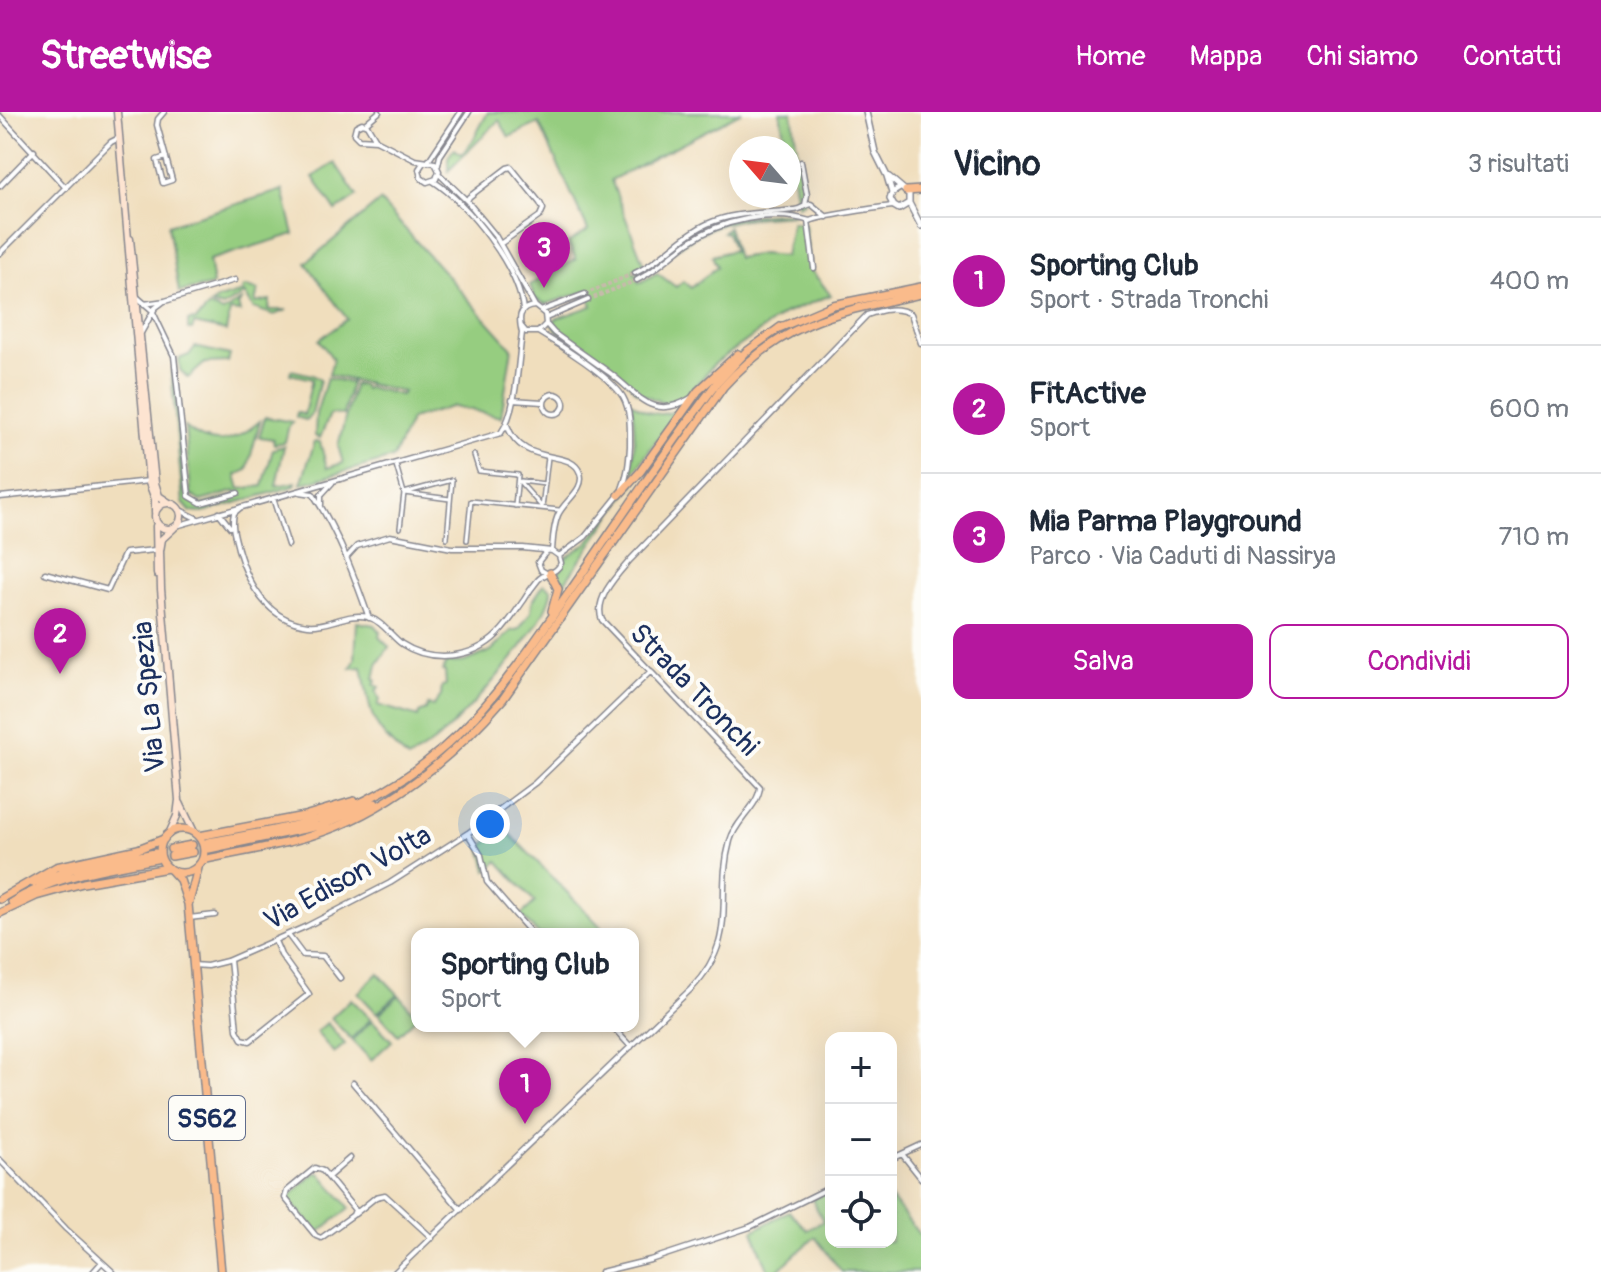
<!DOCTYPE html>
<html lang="it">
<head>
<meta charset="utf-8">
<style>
  body { margin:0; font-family:Pangolin,sans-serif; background:#f6f6f7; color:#1f2937 }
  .controls { position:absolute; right:24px; bottom:24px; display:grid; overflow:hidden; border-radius:16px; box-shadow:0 8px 32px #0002 }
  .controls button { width:72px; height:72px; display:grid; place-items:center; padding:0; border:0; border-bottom:2px solid #e0e1e3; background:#fff; color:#1f2937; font:40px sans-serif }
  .compass { position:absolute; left:729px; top:24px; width:72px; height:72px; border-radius:50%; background:#fff; box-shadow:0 8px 32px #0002; rotate:298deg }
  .you { position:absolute; left:490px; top:712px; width:28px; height:28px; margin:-20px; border:6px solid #fff; border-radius:50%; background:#1a73e8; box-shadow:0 0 0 12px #1a73e833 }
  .badge { display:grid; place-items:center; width:52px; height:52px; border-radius:50%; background:#b5179e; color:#fff; font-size:26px; font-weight:700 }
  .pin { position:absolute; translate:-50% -66px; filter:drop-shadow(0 2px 4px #0008) }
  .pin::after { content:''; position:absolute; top:42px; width:28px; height:24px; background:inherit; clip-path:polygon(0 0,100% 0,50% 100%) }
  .popup { position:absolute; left:411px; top:816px; width:228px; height:104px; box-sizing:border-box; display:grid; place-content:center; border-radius:16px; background:#fff; filter:drop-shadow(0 2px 6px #0005); font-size:26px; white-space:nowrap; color:#747a83 }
  .popup b { font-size:30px; color:#1f2937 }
  .popup::after { content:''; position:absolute; left:50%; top:100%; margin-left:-16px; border:16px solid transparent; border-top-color:#fff }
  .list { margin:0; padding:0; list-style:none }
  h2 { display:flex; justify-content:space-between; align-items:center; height:104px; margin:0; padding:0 32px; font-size:34px }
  h2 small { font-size:26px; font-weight:400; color:#747a83 }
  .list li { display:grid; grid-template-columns:52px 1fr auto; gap:24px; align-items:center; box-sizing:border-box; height:128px; padding:0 32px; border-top:2px solid #e0e1e3 }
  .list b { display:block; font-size:30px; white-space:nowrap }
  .list p { margin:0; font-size:26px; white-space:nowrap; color:#747a83 }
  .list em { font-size:26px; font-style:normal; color:#747a83 }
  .actions { display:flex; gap:16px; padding:24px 32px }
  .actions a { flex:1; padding:18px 0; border:2px solid #b5179e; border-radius:16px; text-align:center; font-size:28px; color:#b5179e }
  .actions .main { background:#b5179e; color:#fff }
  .icon { flex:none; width:44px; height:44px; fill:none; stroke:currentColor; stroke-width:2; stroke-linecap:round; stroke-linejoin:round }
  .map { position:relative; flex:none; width:921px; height:1160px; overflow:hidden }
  header { display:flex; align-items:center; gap:48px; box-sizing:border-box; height:112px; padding:0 40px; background:#b5179e; color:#fff }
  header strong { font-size:38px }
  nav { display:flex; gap:44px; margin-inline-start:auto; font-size:28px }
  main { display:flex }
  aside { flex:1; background:#fff }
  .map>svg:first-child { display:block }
</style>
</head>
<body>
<header>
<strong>Streetwise</strong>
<nav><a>Home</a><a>Mappa</a><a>Chi siamo</a><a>Contatti</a></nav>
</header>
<main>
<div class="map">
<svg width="921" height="1160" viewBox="0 0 921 1160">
  <rect width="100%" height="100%" fill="#fdfcf7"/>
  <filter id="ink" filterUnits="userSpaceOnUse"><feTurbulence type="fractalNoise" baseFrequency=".0125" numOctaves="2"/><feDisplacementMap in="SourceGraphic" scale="16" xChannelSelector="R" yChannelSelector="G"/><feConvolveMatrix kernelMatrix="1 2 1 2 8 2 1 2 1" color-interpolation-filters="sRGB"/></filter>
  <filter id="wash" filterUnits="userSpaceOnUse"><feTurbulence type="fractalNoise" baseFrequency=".006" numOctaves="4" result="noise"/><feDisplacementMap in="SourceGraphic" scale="32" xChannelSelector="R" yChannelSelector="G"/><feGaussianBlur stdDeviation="1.8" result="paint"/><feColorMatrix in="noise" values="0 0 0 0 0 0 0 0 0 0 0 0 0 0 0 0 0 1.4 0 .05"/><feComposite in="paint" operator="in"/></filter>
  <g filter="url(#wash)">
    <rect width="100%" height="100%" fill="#f0debd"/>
    <path fill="#96cd80" stroke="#587e6f" stroke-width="2" d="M488 0H742L611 68 644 153 634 158 635 163C656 155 669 138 687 126 719 104 754 102 791 101L793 103C756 105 721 106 689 128 671 140 655 155 637 166L639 171 657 161 676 175 683 169 691 176 717 155 712 144 734 138 727 121 723 120 728 115 737 146 761 142 785 144 792 110 805 113 810 157 831 183 784 202 713 253 688 284 677 290 663 291 635 279 624 265 557 218 553 212 555 207 592 194 587 179 546 192 535 187 530 173 576 147 568 131 588 118 539 11 509 25 499 8 448 59V45L454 37 462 42 473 28Z
      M780 0H792L804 90 797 93 789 36H786Z
      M335 51 357 84 336 99 313 65Z
      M283 78 294 122 209 148 213 173 179 180 168 113Z
      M380 89 512 236 501 305 454 294 411 307 393 346 301 372 315 329 320 330 327 356 343 351 338 334 354 272 363 274 365 277 366 275 401 283 403 280 329 263 333 247 319 228 347 207 306 151Z
      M246 175 258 178 255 191 270 188 269 198H287L274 203 253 196 245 182 223 195 211 192 219 187 243 180 242 176Z
      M243 187 238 193 240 200 230 199 226 219 194 212 192 218H188V209L196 208 209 195 223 200Z
      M195 235 230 243 228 250 205 251 188 266 180 258 179 247 189 243Z
      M174 257 185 380 190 389 202 393 238 383 236 379 201 389 191 383 185 315C213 338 234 331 260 309L247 358 236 363 240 377 263 374 273 337 284 334 276 374 296 370 295 374 201 401 191 400 183 391 171 259Z
      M291 258 312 263 320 268 312 301 306 308 296 305 297 300 304 303 312 267 290 262Z
      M327 266 351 271 343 303 330 302 320 326 315 324 316 302Z
      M631 290C646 301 660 306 678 298L629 367C636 341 636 316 631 290Z
      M265 305 293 310 289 313 285 330 274 332 273 327 259 325Z
      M635 370 562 474 561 467 557 463 564 452V447L588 430Z
      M544 472 551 477C552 510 462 607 434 630 426 636 416 642 408 647 368 612 372 605 362 555L351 556 355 548 357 510 374 513 380 520 379 525 389 535 377 553 374 567 376 569 374 573 379 575 376 579 380 588 378 593 418 605 419 601 426 598 428 593 433 594 441 584 442 574 446 573 445 560 443 559 446 551 464 550 491 539 511 519 519 517 531 500 532 490Z
      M500 712 608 822H538L521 803 535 790 498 749 487 758 481 735 491 727 492 718Z
      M378 861 398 882 377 901 358 881Z
      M399 883 417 905 398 923 379 902Z
      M351 887 371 907 351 927 331 906Z
      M372 908 392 929 371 948 352 928Z
      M327 911 345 932 334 941 316 920Z
      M315 1061H320L350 1096 318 1121 289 1089 290 1084Z
      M831 1078V1130H891V1086L921 1125V1160H842L815 1125 776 1160H769L753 1119 789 1099 807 1118 823 1109 812 1087Z"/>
  </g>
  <g filter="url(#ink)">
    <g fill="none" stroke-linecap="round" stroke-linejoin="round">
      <path stroke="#c5bbaa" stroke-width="4" stroke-dasharray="4 2" stroke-linecap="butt" d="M585 182 635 161
        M588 188 637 168"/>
      <path stroke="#c5bbaa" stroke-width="7" stroke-dasharray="7 3.5" stroke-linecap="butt" d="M192 733 208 730
        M193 740 209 737
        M155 741 171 737
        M156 747 172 744"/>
      <g stroke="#86868e" stroke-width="6">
        <path id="pedestrian" d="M474 343 479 359 518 363 515 394
          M396 353 404 381 450 387
          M519 369 542 395
          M521 369 545 372
          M542 396 548 345
          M400 416 404 381 452 368 447 426
          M467 428 471 389 559 398"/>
      </g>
      <g stroke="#86868e" stroke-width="7">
        <path id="minor" d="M164 0 158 7 157 13 172 68 163 71 157 48 166 45
          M0 4 66 76
          M366 11 379 0
          M376 28 367 13 362 11 356 14 354 22 359 27 376 28 415 48 435 51 439 59 436 67 427 70 421 66 419 57 423 51
          M429 48 461 0
          M801 50 807 83 805 93
          M438 53 440 44 469 0
          M439 62 467 89 495 123 535 194
          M433 69C468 91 519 156 523 198
          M0 74 34 39
          M467 89 469 85 507 56 511 55 540 91 543 97 540 104 500 132
          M808 109 814 156
          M0 141 111 30 119 26
          M635 161C662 149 680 124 707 112 736 99 764 102 794 98 801 98 804 93 811 92L827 105
          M637 168C657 158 671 143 689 130 721 108 773 97 810 109 820 104 881 95 894 94
          M137 185 152 198 174 244 189 384 201 391 238 381
          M144 192 165 189 235 168
          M543 198 585 182
          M546 206 588 188
          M546 212 554 221C573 235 592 248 610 261 638 282 652 310 691 286
          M538 220C559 232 611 265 623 285 631 299 630 318 630 334 629 350 628 362 622 377
          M141 221 155 196 163 190
          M544 292a10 10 0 1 1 20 0a10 10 0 1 1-20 0Z
          M512 288 543 290
          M507 313C523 357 571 335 580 361 586 377 564 389 558 403 553 415 553 426 552 439
          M300 380 313 382C338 420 354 463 369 506
          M0 385 149 369
          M273 386 288 433
          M321 393V383L332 371
          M241 395 234 401C231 415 235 424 238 437 248 472 268 509 308 513 329 515 347 500 368 505 382 509 391 524 402 532 431 551 473 547 498 522 508 512 516 499 524 488 528 481 533 474 538 468 546 459 556 463 561 451L559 444 552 439 523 436H452L390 424 357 434 347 445
          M178 397 198 407
          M219 401 230 415
          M176 414 501 321C517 298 518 249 522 221 519 208 517 195 535 194L545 202 546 212 538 220H526L521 214
          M546 440 538 450 541 458 546 461
          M559 444 585 425 618 384
          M45 461 108 478 125 441 155 438
          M468 722 481 743 487 770 532 822
          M189 806 215 803
          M288 823 303 843 323 844 340 866
          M230 848 237 918 242 927 250 929 309 882 281 843 275 829
          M193 853 207 854 227 849 307 814 390 771 468 721 535 671 651 559
          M612 914 631 935
          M353 971 461 1098
          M902 1042 921 1066
          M891 1047 921 1033
          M0 1048 66 1117 113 1160
          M315 1056 323 1059 355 1098 353 1103 321 1126 316 1124 285 1086 287 1079Z
          M328 1065 350 1046
          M355 1102 376 1085 385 1083 432 1126
          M93 1160 102 1150
          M395 1160 691 877C741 825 714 786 730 729 735 709 758 695 760 675L602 508C593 487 618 462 631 447L867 203C881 198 897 194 911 202L921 231
          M601 1160 650 1148 750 1115 831 1075"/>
      </g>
      <g stroke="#86868e" stroke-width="8">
        <path id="tertiary" d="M866 0 875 40 887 64 892 81
          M889 65 909 82V91L899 97 894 94 890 87 892 81 900 76
          M909 91 921 114"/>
      </g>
      <g stroke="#86868e" stroke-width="9">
        <path id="secondary" d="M117 0 149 371 155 387V400
          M130 127 155 371 159 384 171 392
          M155 404a13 13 0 1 1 26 0a13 13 0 1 1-26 0Z
          M156 414 157 462
          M180 691 194 720
          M169 722 177 704 179 688 161 477 160 439 162 427 174 416"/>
      </g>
      <g stroke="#86868e" stroke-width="10">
        <path id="primary" d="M160 739a22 22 0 1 1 44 0a22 22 0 1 1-44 0Z
          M171 758 180 768 188 792 221 1160
          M189 790 198 756"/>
      </g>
      <g stroke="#86868e" stroke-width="10">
        <path id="trunk" d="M906 79 921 78
          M779 216 833 193 921 175
          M619 383 640 360 698 279 738 242
          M550 461 558 477 552 499
          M199 724 304 704 354 689
          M208 730C262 720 317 713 366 688 461 641 510 565 568 482 617 412 664 340 716 272L746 240 782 214
          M171 737 192 733
          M209 737 319 714 375 691
          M172 744 193 740
          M203 748C238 740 275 735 310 724 386 701 452 646 503 587L723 275C784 208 838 200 921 182
          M33 771 73 757 155 741
          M0 787 56 755 138 737 164 727
          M12 790C56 763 106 757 156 747
          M0 801 36 784 83 771 168 756"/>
      </g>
      <use href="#pedestrian" stroke="#fff" stroke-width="3"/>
      <use href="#minor" stroke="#fff" stroke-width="4"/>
      <use href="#tertiary" stroke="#fff" stroke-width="5"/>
      <use href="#secondary" stroke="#fde4d1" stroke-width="6"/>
      <use href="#primary" stroke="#fabb8b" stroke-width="7"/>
      <use href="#trunk" stroke="#fabb8b" stroke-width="7"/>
    </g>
  </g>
  <g text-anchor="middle" stroke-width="8" stroke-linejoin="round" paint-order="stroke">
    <rect fill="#fdfcf7" stroke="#5f6c8c" stroke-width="2" x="169" y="984" width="76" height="44" rx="6"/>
    <g font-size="26" font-weight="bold" fill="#1b2f5e">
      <text x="207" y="1015">SS62</text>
    </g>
    <g font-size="28" fill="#1b2f5e" stroke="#fdfcf7">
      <text transform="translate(695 577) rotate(46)" y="10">Strada Tronchi</text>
      <text transform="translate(148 585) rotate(-95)" y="10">Via La Spezia</text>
      <text transform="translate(347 765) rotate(-29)" y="10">Via Edison Volta</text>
    </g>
  </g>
</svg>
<div class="controls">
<button>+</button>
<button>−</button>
<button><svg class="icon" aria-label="locate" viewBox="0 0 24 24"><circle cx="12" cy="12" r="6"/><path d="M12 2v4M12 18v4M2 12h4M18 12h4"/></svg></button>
</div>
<svg class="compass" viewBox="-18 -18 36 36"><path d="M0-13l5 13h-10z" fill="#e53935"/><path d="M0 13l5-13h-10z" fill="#747a83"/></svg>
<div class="you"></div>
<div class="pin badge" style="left:525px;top:1012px">1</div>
<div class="popup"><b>Sporting Club</b>Sport</div>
<div class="pin badge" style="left:60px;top:562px">2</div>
<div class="pin badge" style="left:544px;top:176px">3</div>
</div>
<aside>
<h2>Vicino<small>3 risultati</small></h2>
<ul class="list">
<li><span class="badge">1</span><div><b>Sporting Club</b><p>Sport · Strada Tronchi</p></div><em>400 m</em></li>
<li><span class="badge">2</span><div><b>FitActive</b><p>Sport</p></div><em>600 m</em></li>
<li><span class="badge">3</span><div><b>Mia Parma Playground</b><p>Parco · Via Caduti di Nassirya</p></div><em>710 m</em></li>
</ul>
<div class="actions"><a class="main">Salva</a><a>Condividi</a></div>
</aside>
</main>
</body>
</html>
